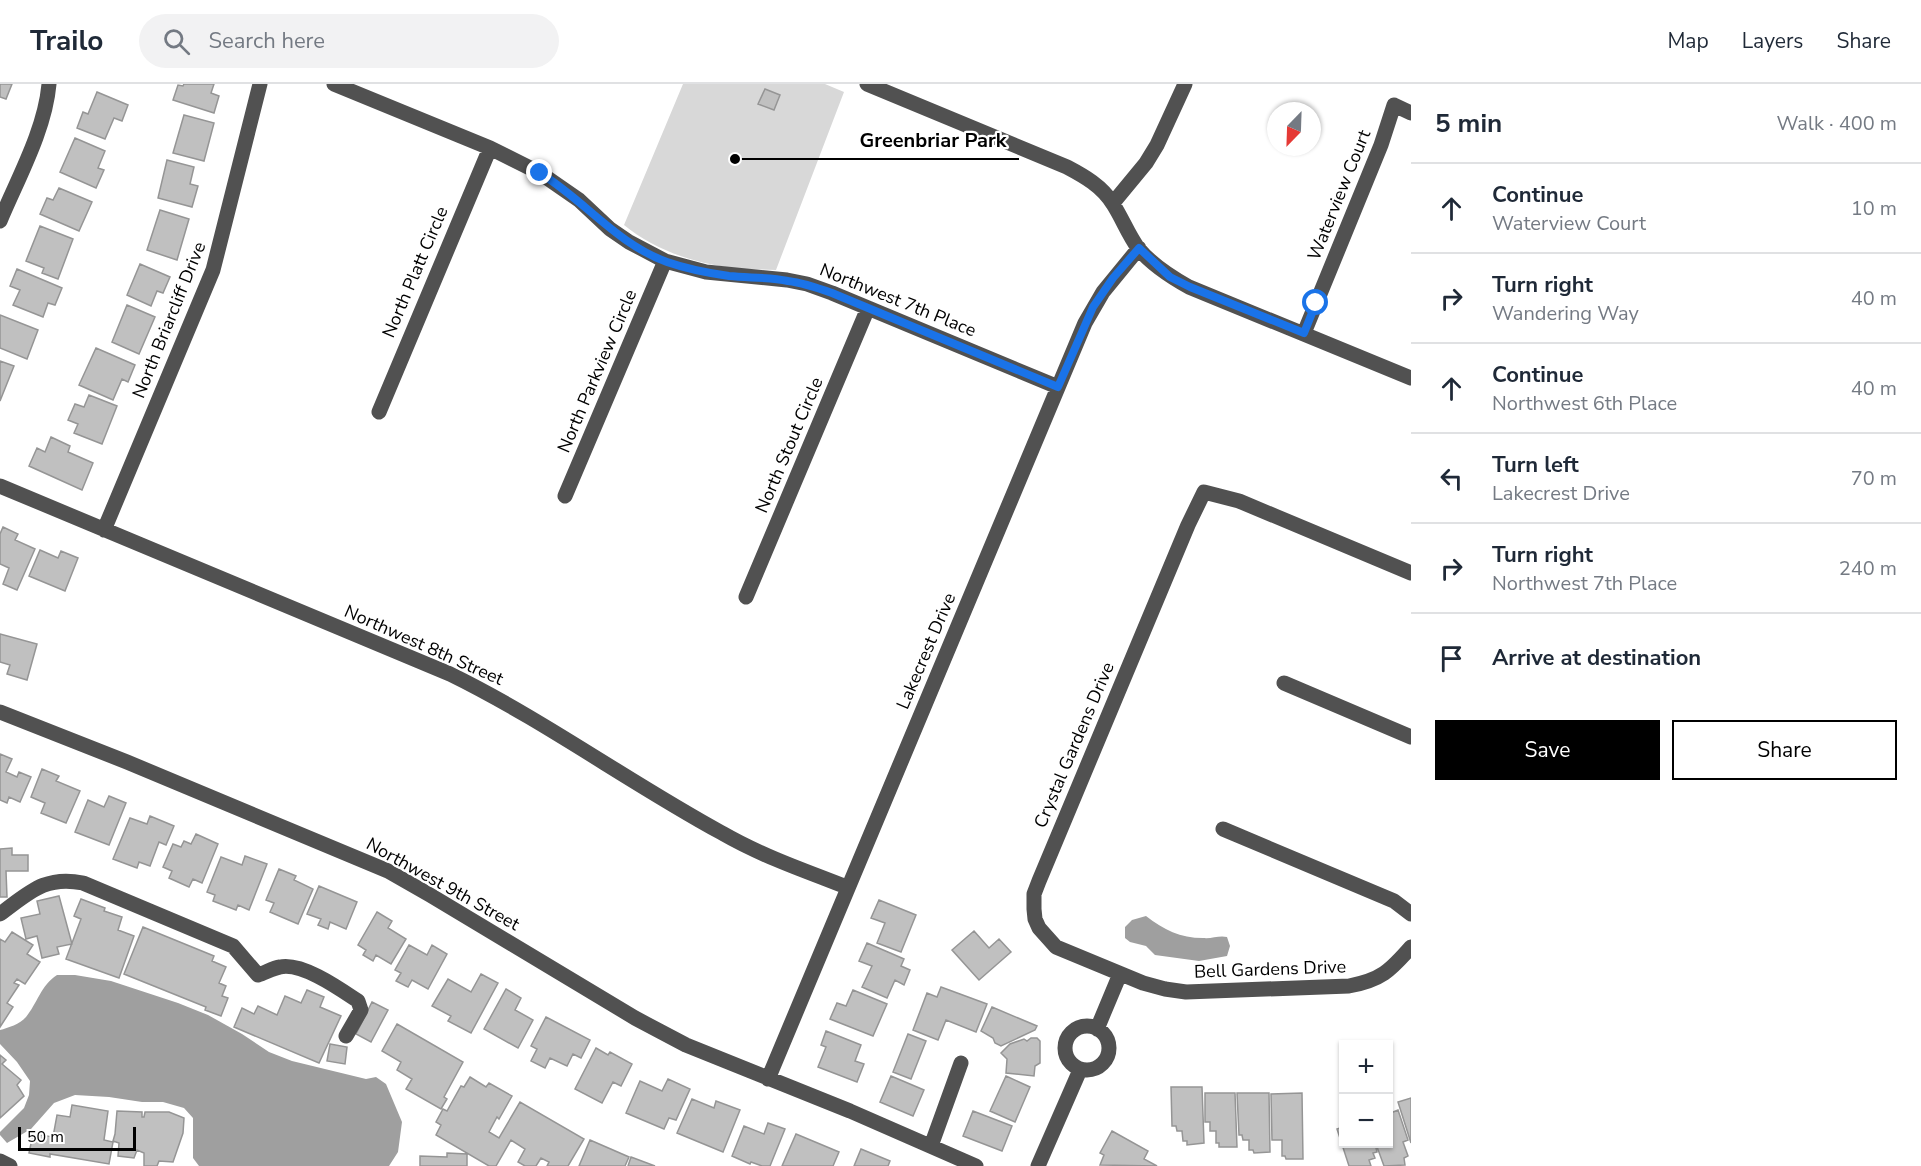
<!DOCTYPE html>
<html lang="en">
<head>
<meta charset="utf-8">
<style>
  body { margin:0; font-family:"Nunito Sans",sans-serif; background:#f2f2f3; color:#1f2937 }
  .controls { position:absolute; right:18px; bottom:18px; display:grid; overflow:hidden; border-radius:0px; box-shadow:0 2px 4px #0004 }
  .controls button { width:54px; height:54px; display:grid; place-items:center; padding:0; border:0; border-bottom:2px solid #e0e1e3; background:#fff; color:#1f2937; font:30px sans-serif }
  .compass { position:absolute; left:1267px; top:18px; width:54px; height:54px; border-radius:50%; background:#fff; box-shadow:0 2px 4px #0004; rotate:203deg }
  .scale { position:absolute; left:18px; bottom:15px; width:118px; box-sizing:border-box; padding-left:6px; border:3px solid #000; border-top:0; font-size:16px; line-height:21px; white-space:nowrap; color:#000; -webkit-text-stroke:4px #fff; paint-order:stroke }
  .stop { position:absolute; width:18px; height:18px; margin:-14px; border:4px solid #1a73e8; border-radius:50%; background:#fff }
  .stop.end { background:#1a73e8; border-color:#fff; box-shadow:0 2px 6px #0008 }
  .list { margin:0; padding:0; list-style:none }
  h2 { display:flex; justify-content:space-between; align-items:center; height:78px; margin:0; padding:0 24px; font-size:26px }
  h2 small { font-size:20px; font-weight:400; color:#747a83 }
  .list li { display:grid; grid-template-columns:39px 1fr auto; gap:18px; align-items:center; box-sizing:border-box; height:90px; padding:0 24px; border-top:2px solid #e0e1e3 }
  .list b { display:block; font-size:22px; white-space:nowrap }
  .list p { margin:0; font-size:20px; white-space:nowrap; color:#747a83 }
  .list em { font-size:20px; font-style:normal; color:#747a83 }
  .actions { display:flex; gap:12px; padding:18px 24px }
  .actions a { flex:1; padding:14px 0; border:2px solid #000; border-radius:0px; text-align:center; font-size:21px; color:#000 }
  .actions .main { background:#000; color:#fff }
  .icon { flex:none; width:33px; height:33px; fill:none; stroke:currentColor; stroke-width:2; stroke-linecap:round; stroke-linejoin:round }
  .map { position:relative; flex:none; width:1411px; height:1082px; overflow:hidden }
  header { display:flex; align-items:center; gap:36px; box-sizing:border-box; height:84px; padding:0 30px; background:#fff; border-bottom:2px solid #e0e1e3 }
  header strong { font-size:28px }
  nav { display:flex; gap:33px; margin-inline-start:auto; font-size:21px }
  .search { width:420px; height:54px; background:#f2f2f3; display:flex; align-items:center; gap:15px; box-sizing:border-box; padding:0 21px; border-radius:33px; color:#747a83; font-size:22px }
  main { display:flex }
  aside { flex:1; background:#fff }
  .map>svg:first-child { display:block }
</style>
</head>
<body>
<header>
<strong>Trailo</strong>
<div class="search"><svg class="icon" aria-label="search" viewBox="0 0 24 24"><circle cx="10" cy="10" r="6"/><path d="M15 15l6 6"/></svg>Search here</div>
<nav><a>Map</a><a>Layers</a><a>Share</a></nav>
</header>
<main>
<div class="map">
<svg width="1411" height="1082" viewBox="0 0 1411 1082">
  <rect width="100%" height="100%" fill="#fff"/>
  <path fill="#d8d8d8" d="M683 0H825L844 8 776 186C761 185 747 186 733 184 693 179 655 166 624 141Z"/>
  <path fill="#9f9f9f" d="M1146 832C1164 846 1180 854 1203 854 1212 855 1219 851 1227 853L1230 862 1227 872 1199 877 1155 871 1146 862 1130 858 1125 854V843L1132 836Z
    M57 891H75L111 897 178 919 208 931 242 950 269 968 292 977 366 995 376 993 386 1000 402 1038 398 1068 389 1082H199L193 1074V1034L184 1024 163 1018H142L109 1013 75 1011 54 1019 31 1045 7 1059 0 1051V1048L24 1024 29 1011 30 997 17 978 0 960V946C8 944 20 940 26 933 37 920 41 901 57 891Z"/>
  <path fill="#c0c0c0" stroke="#959595" stroke-width="1.5" d="M0 0H12L6 15 0 13Z
    M184 0H214L211 9 219 12 214 29 173 16 178 1 183 2Z
    M765 5 780 11 774 26 758 20Z
    M97 8 128 21 122 37 114 34 105 55 77 44 83 28 88 30Z
    M184 31 214 39 204 77 173 69Z
    M75 54 105 67 98 84 104 86 96 104 60 88Z
    M167 76 194 83 190 100 198 102 192 123 158 114Z
    M59 104 92 118 79 147 40 130 47 114 53 116Z
    M160 126 189 135 177 176 147 166Z
    M40 142 73 155 58 195 42 189 44 184 26 177Z
    M140 180 170 193 163 209 157 207 151 222 127 211Z
    M17 185 62 204 55 221 48 219 43 233 13 221 20 206 10 202Z
    M127 221 155 233 139 270 112 258Z
    M0 231 38 246 27 275 0 264Z
    M96 264 135 281 128 298 122 295 113 316 79 301Z
    M0 277 14 282 0 317Z
    M89 311 117 322 102 360 74 349 78 340 68 336 75 320 84 323Z
    M51 353 70 362 68 368 93 379 82 406 29 382 37 364 45 368Z
    M3 443 18 450 15 456 35 465 17 506 3 500 9 484 0 480V450Z
    M40 466 58 474 61 467 78 474 65 507 29 492Z
    M0 550 37 560 27 596 7 590 10 581 0 578Z
    M0 670 12 675 6 688 17 693 19 688 31 693 20 718 9 713 7 719 0 716Z
    M42 685 59 692 56 697 80 707 66 739 41 729 45 719 31 713Z
    M109 712 126 719 109 761 75 748 88 716 104 723Z
    M150 732 174 742 166 761 159 758 150 782 139 778 137 784 113 775 130 734 147 740Z
    M196 750 218 760 202 799 193 795 189 803 169 794 172 787 163 783 173 760 181 763 184 757 191 760Z
    M12 764V771H28V787H6L7 813H0V765Z
    M245 772 267 780 249 826 238 821 236 826 213 817 215 811 207 808 221 773 242 781Z
    M279 785 296 792 294 796 313 805 298 840 270 828 274 819 266 816Z
    M319 802 357 818 346 845 330 838 328 845 318 841 321 835 307 830Z
    M59 812 72 860 57 863 59 870 42 874 37 852 26 855 21 834 40 830 37 817Z
    M81 815 105 824 104 827 122 833 118 846 134 852 119 894 66 875 81 835 74 832Z
    M879 816 916 831 901 868 877 859 885 839 871 834Z
    M377 828 392 837 388 844 406 855 391 880 376 871 373 877 363 871 366 866 358 861Z
    M143 843 214 872 212 877 226 883 219 899 226 902 222 912 228 914 221 932 205 926 206 923 124 890Z
    M974 847 989 864 999 855 1011 868 979 896 952 866Z
    M12 848 33 861 27 870 40 878 25 900 17 895 14 899 19 901 7 919 13 923 0 943V855L5 858Z
    M867 859 904 875 901 882 910 886 904 901 895 896 887 914 862 903 872 882 859 877Z
    M409 861 427 871 432 861 447 870 428 905 412 896 408 903 396 897 401 889 395 886Z
    M481 890 498 899 471 949 448 937 451 932 432 922 448 895 471 908Z
    M941 903 987 920 976 948 946 936 938 956 913 946 927 909 937 913Z
    M506 905 521 914 515 926 533 936 518 964 484 945Z
    M307 906 324 913 320 923 341 932 319 979 234 943 242 924 254 930 258 922 277 931 285 912 301 919Z
    M853 906 887 920 873 952 830 935 837 919 846 922Z
    M372 918 388 926 371 958 356 950Z
    M992 923 1037 942 1035 946 1001 962 995 959 993 954 981 947Z
    M546 933 590 956 581 974 573 970 567 982 550 974 545 984 531 977 537 965 531 962Z
    M397 940 463 978 444 1013 447 1015 441 1025 406 1005 412 995 397 986 401 978 382 967Z
    M826 947 861 961 855 977 864 980 857 998 818 983 826 963 821 961Z
    M908 950 926 957 911 995 893 988Z
    M1031 954H1037L1040 957V979L1035 982 1034 992 1006 989 1007 975 1001 969 1010 960 1024 955 1027 957Z
    M330 960 347 963 345 980 327 977Z
    M596 964 608 971 610 968 632 980 621 1002 613 998 602 1019 575 1005Z
    M0 971 6 976 2 980 21 996 17 1001 24 1012 0 1034Z
    M891 992 924 1006 913 1032 880 1018Z
    M1006 992 1030 1003 1015 1038 990 1027Z
    M470 993 486 1003 489 999 512 1012 499 1035 497 1033 489 1048 499 1054 520 1018 584 1055 568 1082H547L549 1078 541 1074 536 1082H525L518 1078 525 1065 511 1056 496 1082H489L436 1051 441 1041 436 1038 443 1025 447 1027 461 1002 464 1003Z
    M668 995 690 1005 676 1036 669 1034 664 1045 626 1029 640 997 662 1007Z
    M1171 1003H1202L1204 1059 1187 1061V1057H1183L1182 1047H1177L1176 1042H1172Z
    M1205 1009H1235L1237 1063H1219V1059H1216V1047H1210V1038H1205Z
    M1237 1009H1269L1270 1068 1254 1069 1253 1066H1249V1056H1243L1242 1051H1239Z
    M1302 1009 1303 1075H1286L1285 1072H1282V1056H1272L1271 1010Z
    M1411 1014V1059L1398 1018Z
    M692 1015 714 1024 716 1017 740 1026 723 1068 677 1049Z
    M72 1021 108 1027 104 1056 113 1058 109 1080 50 1070V1073L29 1069 33 1050 53 1053 57 1031 70 1033Z
    M1398 1026 1408 1056 1403 1058 1408 1072 1404 1074 1405 1081 1384 1082 1376 1060H1388V1030Z
    M117 1027 142 1028V1033H144L145 1028H169L184 1034 183 1049 173 1078 159 1077 157 1082H144V1069L137 1066 134 1074 118 1072 119 1059 113 1057 115 1050Z
    M973 1027 1012 1042 1002 1067 963 1052Z
    M1344 1036V1060H1375L1377 1068 1373 1069 1375 1074 1369 1076 1371 1082H1349L1337 1045 1343 1043 1341 1037Z
    M768 1039 785 1045 770 1082H762L751 1078 750 1080 732 1072 744 1042 764 1050Z
    M1112 1047 1148 1067 1144 1075 1157 1082 1100 1081 1104 1071 1100 1069Z
    M796 1050 839 1068 833 1082H782Z
    M590 1056 629 1073 625 1082H579Z
    M861 1065 890 1077 888 1082H854Z
    M447 1069 467 1070V1082H420V1072L447 1073Z
    M631 1073 655 1082H628Z"/>
  <g fill="none" stroke-linecap="round" stroke-linejoin="round">
    <path stroke="#515151" stroke-width="15" d="M334 0 490 64 540 89 579 116 610 145 629 158 665 177 706 188 787 196 807 200 832 209 1058 303
      M867 0 1067 83C1084 92 1102 102 1113 120 1122 134 1128 150 1138 164 1152 181 1171 193 1189 203L1411 294
      M1113 119 1146 79 1157 61 1185 0
      M0 137C18 94 45 46 49 0
      M1304 249 1381 61 1394 21 1411 29
      M379 328 490 64
      M0 402 450 590C544 636 630 699 722 749 762 772 805 787 847 803
      M565 412 665 177
      M104 446 213 186 260 0
      M1411 489 1239 417 1204 408 1188 441 1039 797 1034 810V825L1035 835 1039 844 1056 863 1143 899 1165 905 1186 908 1349 902C1381 896 1390 887 1411 863
      M746 513 868 224
      M1284 599 1411 653
      M0 628 127 678 388 787 430 811 635 934 686 961 850 1027 976 1082
      M1223 745 1394 817 1411 830
      M0 830C29 809 45 791 83 799L233 862 258 891C265 889 273 884 280 883 302 878 340 905 358 917L361 926 346 952
      M1065 964a22 22 0 1 1 44 0a22 22 0 1 1-44 0Z
      M1097 945 1120 890
      M768 995 1085 239 1103 208 1139 164
      M931 1062 961 979
      M0 1077 10 1082
      M1038 1082 1080 986"/>
  </g>
  <g fill="none" stroke-linecap="round" stroke-linejoin="round">
    <path stroke="#1a73e8" stroke-width="8" d="M540 89C584 116 617 160 667 178 687 185 708 189 729 192 749 194 769 193 788 197 804 199 818 204 832 209L1058 303 1093 223 1113 194 1139 164 1170 193 1190 203 1304 249 1316 219"/>
  </g>
  <g text-anchor="middle" stroke-width="4.5" stroke-linejoin="round" paint-order="stroke">
    <g font-size="18" fill="#000" stroke="#fff">
      <text transform="translate(1339 111) rotate(-68)" y="6">Waterview Court</text>
      <text transform="translate(415 188) rotate(-67)" y="6">North Platt Circle</text>
      <text transform="translate(898 216) rotate(22)" y="6">Northwest 7th Place</text>
      <text transform="translate(169 236) rotate(-68)" y="6">North Briarcliff Drive</text>
      <text transform="translate(597 287) rotate(-67)" y="6">North Parkview Circle</text>
      <text transform="translate(789 361) rotate(-67)" y="6">North Stout Circle</text>
      <text transform="translate(424 561) rotate(24)" y="6">Northwest 8th Street</text>
      <text transform="translate(926 567) rotate(-67)" y="6">Lakecrest Drive</text>
      <text transform="translate(1074 661) rotate(-67)" y="6">Crystal Gardens Drive</text>
      <text transform="translate(443 800) rotate(29)" y="6">Northwest 9th Street</text>
      <text transform="translate(1270 885) rotate(-2)" y="6">Bell Gardens Drive</text>
    </g>
  </g>
  <path fill="none" stroke="#000" stroke-width="2" d="M735 75L848 75H1019"/>
  <circle fill="#000" stroke="#fff" stroke-width="2" cx="735" cy="75" r="6"/>
  <g font-size="20" text-anchor="middle" font-weight="bold" fill="#000" stroke="#fff" stroke-width="4.5" stroke-linejoin="round" paint-order="stroke">
    <text x="933" y="63">Greenbriar Park</text>
  </g>
</svg>
<div class="controls">
<button>+</button>
<button>−</button>
</div>
<svg class="compass" viewBox="-18 -18 36 36"><path d="M0-13l5 13h-10z" fill="#e53935"/><path d="M0 13l5-13h-10z" fill="#747a83"/></svg>
<div class="scale">50 m</div>
<div class="stop" style="left:1316px;top:219px"></div>
<div class="stop end" style="left:540px;top:89px"></div>
</div>
<aside>
<h2>5 min<small>Walk · 400 m</small></h2>
<ul class="list">
<li><svg class="icon" aria-label="ahead" viewBox="0 0 24 24"><path d="M12 20V5M6 11l6-6 6 6"/></svg><div><b>Continue</b><p>Waterview Court</p></div><em>10 m</em></li>
<li><svg class="icon" aria-label="right" viewBox="0 0 24 24"><path d="M7 20v-9h11M14 6l5 5-5 5"/></svg><div><b>Turn right</b><p>Wandering Way</p></div><em>40 m</em></li>
<li><svg class="icon" aria-label="ahead" viewBox="0 0 24 24"><path d="M12 20V5M6 11l6-6 6 6"/></svg><div><b>Continue</b><p>Northwest 6th Place</p></div><em>40 m</em></li>
<li><svg class="icon" aria-label="left" viewBox="0 0 24 24"><path d="M17 20v-9H6M10 6l-5 5 5 5"/></svg><div><b>Turn left</b><p>Lakecrest Drive</p></div><em>70 m</em></li>
<li><svg class="icon" aria-label="right" viewBox="0 0 24 24"><path d="M7 20v-9h11M14 6l5 5-5 5"/></svg><div><b>Turn right</b><p>Northwest 7th Place</p></div><em>240 m</em></li>
<li><svg class="icon" aria-label="arrive" viewBox="0 0 24 24"><path d="M6 21V4h12l-3 4 3 4H6"/></svg><div><b>Arrive at destination</b></div></li>
</ul>
<div class="actions"><a class="main">Save</a><a>Share</a></div>
</aside>
</main>
</body>
</html>
